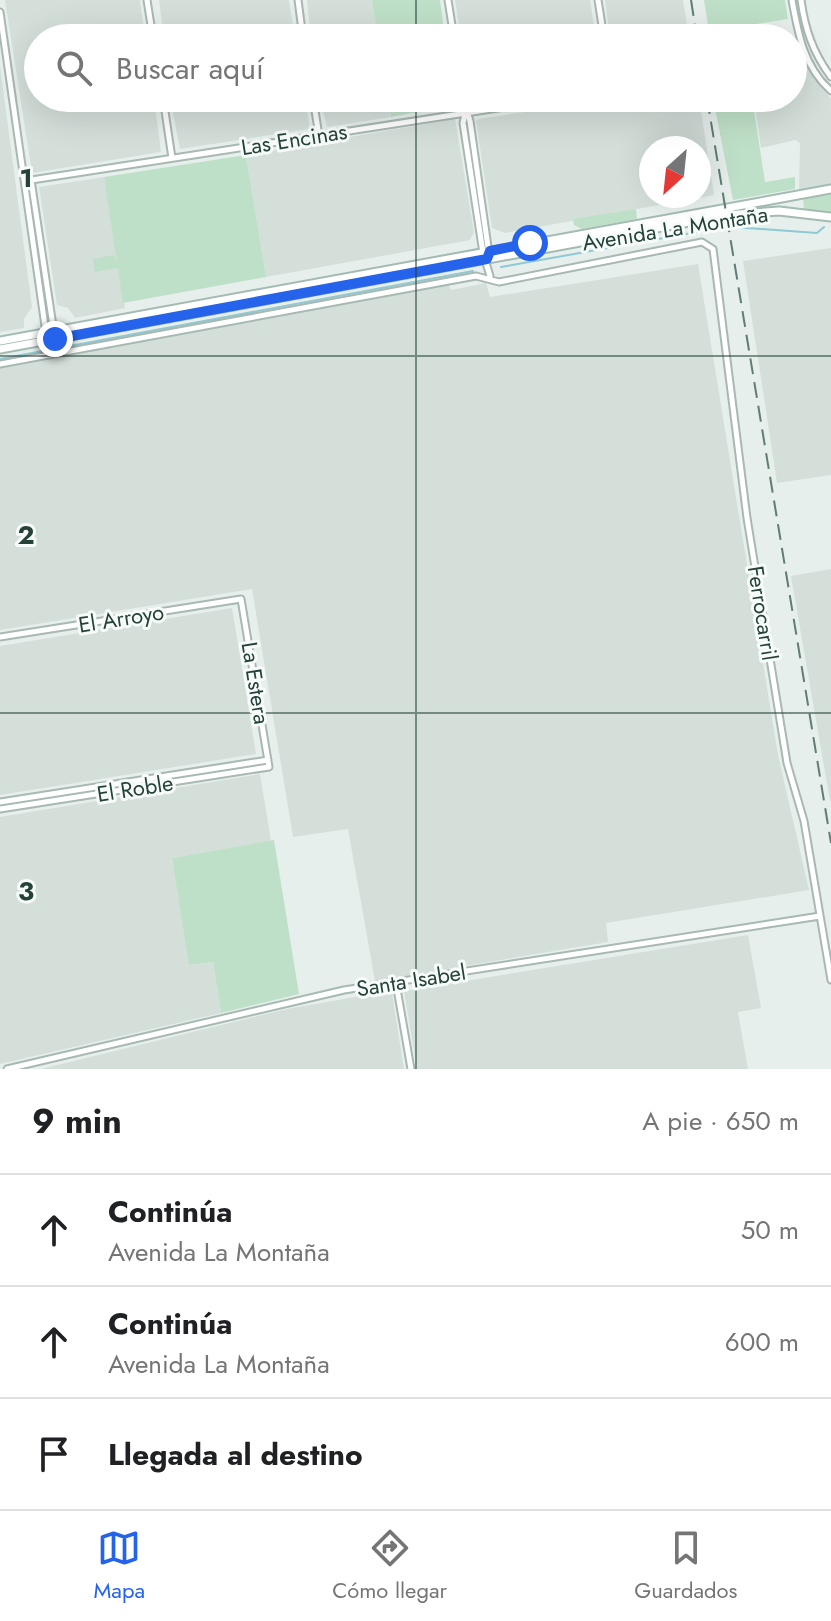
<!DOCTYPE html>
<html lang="es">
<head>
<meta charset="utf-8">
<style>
  body { margin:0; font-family:Jost,sans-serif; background:#f6f6f6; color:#202124 }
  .compass { position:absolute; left:639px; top:136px; width:72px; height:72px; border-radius:50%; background:#fff; box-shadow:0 8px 32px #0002; rotate:207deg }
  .stop { position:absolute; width:24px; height:24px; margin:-18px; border:6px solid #2563eb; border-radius:50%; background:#fff }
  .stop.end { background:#2563eb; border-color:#fff; box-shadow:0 2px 8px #0008 }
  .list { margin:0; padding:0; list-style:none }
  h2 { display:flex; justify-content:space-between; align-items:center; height:104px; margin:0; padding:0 32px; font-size:34px }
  h2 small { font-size:26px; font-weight:400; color:#757577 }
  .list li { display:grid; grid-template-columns:52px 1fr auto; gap:24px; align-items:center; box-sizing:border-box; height:112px; padding:0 32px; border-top:2px solid #e0e0e0 }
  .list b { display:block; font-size:30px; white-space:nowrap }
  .list p { margin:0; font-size:26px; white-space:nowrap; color:#757577 }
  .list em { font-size:26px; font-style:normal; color:#757577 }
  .icon { flex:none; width:44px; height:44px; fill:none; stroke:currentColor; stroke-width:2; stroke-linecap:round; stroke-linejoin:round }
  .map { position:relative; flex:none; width:831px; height:1069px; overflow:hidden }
  .search { position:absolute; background:#fff; box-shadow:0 8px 32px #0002; left:24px; right:24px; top:24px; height:88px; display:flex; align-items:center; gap:20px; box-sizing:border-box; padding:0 28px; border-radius:44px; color:#757577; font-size:30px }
  .sheet { height:440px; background:#fff }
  nav { display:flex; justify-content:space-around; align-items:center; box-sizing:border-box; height:112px; border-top:2px solid #e0e0e0; background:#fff; font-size:22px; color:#757577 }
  nav a { display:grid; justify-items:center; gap:4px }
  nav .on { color:#2563eb }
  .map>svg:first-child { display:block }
</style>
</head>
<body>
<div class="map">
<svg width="831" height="1069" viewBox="0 0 831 1069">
  <rect width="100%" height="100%" fill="#e6efeb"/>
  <path fill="#d4dfda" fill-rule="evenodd" d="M5 0H140L145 38H38V98H154L161 152 32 173Z
    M159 0H289L295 38H164Z
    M307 0H372L378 38H311Z
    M455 0H590L596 38H461Z
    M605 0H683L689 38H610Z
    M793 57H800L831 99V185L799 190 800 143 795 140 761 148 754 98H793Z
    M0 66 32 307 24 319V328L0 332Z
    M170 98H305L310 129 180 149Z
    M320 98H388L391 117 327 127Z
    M618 98H699L714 195 505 233 492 228 476 121 479 119ZM651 148H699V196H651Z
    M455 119 474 232 470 240 266 277 246 155Z
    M104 177 125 308 75 318 68 308 57 305 39 187Z
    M831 248V475L777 483 743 261Z
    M698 264 778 755 809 890 606 923 608 942 375 981 348 829 293 837 252 589 0 630V368L449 285 451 290 486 283 490 297Z
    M831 569V801H830L791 576Z
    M232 608 256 754 0 795V646Z
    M260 774 271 841 172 858 190 965 213 962 221 1013 0 1064V817Z
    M748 935 761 1008 738 1012 748 1069H417L404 991Z
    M389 991 392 993 404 1069H41L287 1009Z"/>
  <path fill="#bfe0c8" d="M372 0H440L445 38H378Z
    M704 0H785L788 19 709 31Z
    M388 98H454L455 105 391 117Z
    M713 98H752L765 182 795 177V189L733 200Z
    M246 155 266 277 123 303 118 268 95 272 93 259 114 255 117 264 104 177Z
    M831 194V216L804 211 803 198Z
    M636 209 637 219 582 229 574 225 573 219Z
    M274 840 299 994 221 1013 213 962 189 965 172 858Z"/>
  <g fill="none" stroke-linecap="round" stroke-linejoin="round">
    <path stroke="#8ec9d4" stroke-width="2" d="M733 227 817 233 824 227
      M501 267 720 228
      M0 359 473 271"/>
    <g stroke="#a8b8b2" stroke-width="9">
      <path id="street" d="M147 0 153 38
        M298 0 303 38
        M448 0 454 38
        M598 0 604 38
        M792 0C798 34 804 67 831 91
        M801 0C805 29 813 53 831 77
        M0 12 47 340
        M163 98 172 158
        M313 98 319 136
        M463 98 470 121 489 254
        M465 114 463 123 483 253 490 276
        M31 180 55 339
        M25 181 563 98
        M0 364 476 276 499 282 702 242 713 249 747 518 787 763 804 821 831 980
        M0 637 241 599 269 767 0 809
        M0 802 268 760
        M396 983 411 1069
        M7 1069 344 990 820 916"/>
    </g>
    <g stroke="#a4bbb3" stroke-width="11">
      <path id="secondary" d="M0 341 831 189
        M0 349 727 215 779 211 831 217"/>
    </g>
    <use href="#street" stroke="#fff" stroke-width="5"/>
    <use href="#secondary" stroke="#fff" stroke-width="7"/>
    <path stroke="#5f7d75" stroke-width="2" stroke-dasharray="16 8" stroke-linecap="butt" d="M691 0 697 38
      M707 98 831 843"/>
  </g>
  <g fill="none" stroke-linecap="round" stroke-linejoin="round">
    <path stroke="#2563eb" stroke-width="10" d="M55 339 487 259 490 251 530 243"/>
  </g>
  <path fill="none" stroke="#24423a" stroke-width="2" stroke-opacity="0.55" d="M416 0V38M416 98V1069M0 356H831M0 713H831"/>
  <g text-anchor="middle" stroke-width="6" stroke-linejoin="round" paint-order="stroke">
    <g font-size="22" fill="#24423a" stroke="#f7fbf9">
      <text transform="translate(294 139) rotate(-9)" y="8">Las Encinas</text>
      <text transform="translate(675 228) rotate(-9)" y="8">Avenida La Montaña</text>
      <text transform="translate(763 613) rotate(81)" y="8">Ferrocarril</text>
      <text transform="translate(121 618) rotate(-9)" y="8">El Arroyo</text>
      <text transform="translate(256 683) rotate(81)" y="8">La Estera</text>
      <text transform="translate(135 788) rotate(-9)" y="8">El Roble</text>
      <text transform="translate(411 980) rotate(-9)" y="8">Santa Isabel</text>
    </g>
  </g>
  <g font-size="26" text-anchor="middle" font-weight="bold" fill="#24423a" stroke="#f7fbf9" stroke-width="6" stroke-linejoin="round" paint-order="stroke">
    <text x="26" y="187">1</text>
    <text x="26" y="544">2</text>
    <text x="26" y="900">3</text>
  </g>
</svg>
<svg class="compass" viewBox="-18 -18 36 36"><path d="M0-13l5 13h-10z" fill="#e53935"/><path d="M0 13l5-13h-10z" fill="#757577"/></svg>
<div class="stop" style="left:530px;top:243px"></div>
<div class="stop end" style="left:55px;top:339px"></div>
<div class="search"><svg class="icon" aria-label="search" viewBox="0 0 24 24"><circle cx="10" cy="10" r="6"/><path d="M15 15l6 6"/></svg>Buscar aquí</div>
</div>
<section class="sheet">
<h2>9 min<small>A pie · 650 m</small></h2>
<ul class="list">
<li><svg class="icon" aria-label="ahead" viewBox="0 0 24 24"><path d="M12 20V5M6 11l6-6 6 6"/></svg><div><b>Continúa</b><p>Avenida La Montaña</p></div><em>50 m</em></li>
<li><svg class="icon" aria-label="ahead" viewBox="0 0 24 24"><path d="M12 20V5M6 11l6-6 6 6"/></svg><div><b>Continúa</b><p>Avenida La Montaña</p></div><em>600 m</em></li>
<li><svg class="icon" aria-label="arrive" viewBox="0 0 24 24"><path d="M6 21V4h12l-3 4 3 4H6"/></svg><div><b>Llegada al destino</b></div></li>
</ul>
</section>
<nav>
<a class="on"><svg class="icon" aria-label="map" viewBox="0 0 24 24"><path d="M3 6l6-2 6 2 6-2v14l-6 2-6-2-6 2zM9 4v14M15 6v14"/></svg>Mapa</a>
<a><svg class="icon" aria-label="directions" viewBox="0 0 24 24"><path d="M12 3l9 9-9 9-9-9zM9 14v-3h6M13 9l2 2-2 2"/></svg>Cómo llegar</a>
<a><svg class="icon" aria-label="saved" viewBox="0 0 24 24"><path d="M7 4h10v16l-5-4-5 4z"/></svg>Guardados</a>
</nav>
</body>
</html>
